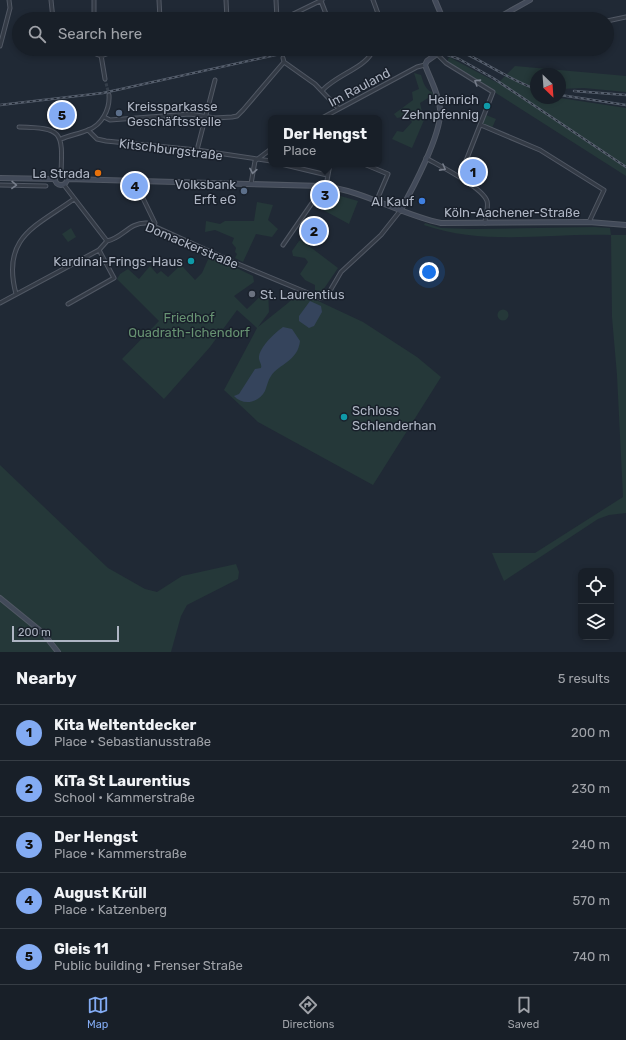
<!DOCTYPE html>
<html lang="en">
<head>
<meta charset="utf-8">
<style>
  body { margin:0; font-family:Rubik,sans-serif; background:#252c34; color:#f1f3f6 }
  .controls { position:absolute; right:12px; bottom:12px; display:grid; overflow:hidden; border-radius:8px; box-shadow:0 2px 6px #0003 }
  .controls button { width:36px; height:36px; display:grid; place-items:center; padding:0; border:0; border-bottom:1px solid #363d45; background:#181f28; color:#f1f3f6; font:20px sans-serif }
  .compass { position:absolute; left:530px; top:68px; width:36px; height:36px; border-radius:50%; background:#181f28; box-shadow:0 2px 6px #0003; rotate:155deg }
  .scale { position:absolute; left:12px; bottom:10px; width:107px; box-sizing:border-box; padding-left:4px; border:2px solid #aeb5c3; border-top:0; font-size:11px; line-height:14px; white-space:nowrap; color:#aeb5c3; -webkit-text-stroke:3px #19202b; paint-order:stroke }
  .you { position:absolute; left:429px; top:272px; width:14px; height:14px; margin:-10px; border:3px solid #fff; border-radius:50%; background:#1a73e8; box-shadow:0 0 0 6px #1a73e833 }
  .badge { display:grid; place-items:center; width:26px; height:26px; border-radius:50%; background:#83abf3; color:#111; font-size:13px; font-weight:700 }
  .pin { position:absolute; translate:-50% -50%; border:2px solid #fff; box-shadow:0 1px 4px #0006 }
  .popup { position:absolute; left:268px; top:115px; width:114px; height:52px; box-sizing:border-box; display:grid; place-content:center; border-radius:8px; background:#181f28; filter:drop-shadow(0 1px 3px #0005); font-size:13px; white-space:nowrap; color:#9fa2a8 }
  .popup b { font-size:15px; color:#f1f3f6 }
  .popup::after { content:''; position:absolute; left:50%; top:100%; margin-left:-8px; border:8px solid transparent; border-top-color:#181f28 }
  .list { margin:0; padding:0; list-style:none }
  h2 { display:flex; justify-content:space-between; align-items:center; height:52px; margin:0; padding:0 16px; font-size:17px }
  h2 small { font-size:13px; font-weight:400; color:#9fa2a8 }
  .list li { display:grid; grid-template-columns:26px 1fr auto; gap:12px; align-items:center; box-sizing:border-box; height:56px; padding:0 16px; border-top:1px solid #363d45 }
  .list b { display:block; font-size:15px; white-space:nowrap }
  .list p { margin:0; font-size:13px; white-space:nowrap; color:#9fa2a8 }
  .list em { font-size:13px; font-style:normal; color:#9fa2a8 }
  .icon { flex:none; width:22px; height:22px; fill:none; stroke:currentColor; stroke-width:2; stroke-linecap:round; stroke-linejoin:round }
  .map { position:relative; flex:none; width:626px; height:652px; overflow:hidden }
  .search { position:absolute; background:#181f28; box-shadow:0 2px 6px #0003; left:12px; right:12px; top:12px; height:44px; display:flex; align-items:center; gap:10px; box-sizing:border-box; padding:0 14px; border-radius:22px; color:#9fa2a8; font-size:15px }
  .sheet { height:332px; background:#181f28 }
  nav { display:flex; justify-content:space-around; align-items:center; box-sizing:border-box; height:56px; border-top:1px solid #363d45; background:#181f28; font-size:11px; color:#9fa2a8 }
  nav a { display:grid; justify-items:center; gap:2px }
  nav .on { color:#83abf3 }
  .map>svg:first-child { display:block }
</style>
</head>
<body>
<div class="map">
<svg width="626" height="652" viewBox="0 0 626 652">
  <rect width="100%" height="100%" fill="#202935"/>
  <path fill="#253839" d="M449 57 498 83 515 66 626 76V92L584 88 560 89V74H536V98H560L626 108V176L447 62Z
    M414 73 421 75C423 81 425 90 432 92L433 95 420 103 424 120 412 148 392 139 397 131 403 132 412 122 407 116 397 118 394 114 413 100 412 92 419 89Z
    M486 115 496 119 492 128 482 124Z
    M323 191 358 201 349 224 314 205Z
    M257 202 273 205 268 220 278 229 272 237 256 234 243 262 235 258 237 254 235 252 236 248 232 243 234 238 215 230 205 232 206 221 220 224 225 221H254Z
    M425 223 441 228 472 229 594 227 610 228 611 235H626V513L609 515 598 519 504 581 492 553H535L623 497 617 375 612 317 611 235C549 233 484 246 424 225Z
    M71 228 76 237 68 242 62 234Z
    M301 240 338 268 321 293 315 290V285L305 280 300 274 308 262 305 258 293 256 292 251 299 241Z
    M210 255 253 276 254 282 234 296 247 309 268 289 269 312 258 327 288 303 299 292 363 322 417 357 441 377 373 485 258 422 224 390 257 328 237 310 210 347 164 399 122 359 159 321 117 279 120 274 128 269 139 279 150 266 157 274 161 271 168 277 183 263V267L195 280 202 273Z
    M497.5 315a5.5 5.5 0 1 1 11 0a5.5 5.5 0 1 1-11 0Z
    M0 465 108 568 145 589 157 592 182 576 236 564 239 572 238 579 187 605 181 616 171 652H0Z"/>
  <path fill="#35445c" d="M310 301 321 306 322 312 314 326 309 328 299 321V316Z
    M283 327 292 329 300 341C298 361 279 364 271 376 268 380 267 386 265 391 259 403 243 406 234 396L239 394 255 369 261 368C262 365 260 363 259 359 258 348 275 333 283 327Z"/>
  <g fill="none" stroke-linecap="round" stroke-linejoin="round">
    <path stroke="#353e4a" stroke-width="3" stroke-dasharray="3 1.5" stroke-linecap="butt" d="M281 49 283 58
      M105 79 109 95"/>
    <g stroke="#515864" stroke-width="5">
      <path id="street" d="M51 0 53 19
        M94 0V19
        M159 0 160 19
        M226 0 227 19
        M276 0 277 19
        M373 0 380 19
        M321 1 328 19
        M510 11 515 19
        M283 19 322 0
        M607 21 626 17
        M0 46 10 8 9 0
        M84 49 101 56
        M100 49 105 79
        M437 54 446 63 493 92 460 176
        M101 56 120 49
        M283 58 284 62 315 84 338 108
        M322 91C333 77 363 68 371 54
        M104 117 110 120 190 114 215 118 232 117 237 116 243 110 284 62
        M322 118 417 67 425 65
        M481 125 540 150 604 190 589 222
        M19 127C62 128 63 131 61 173
        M88 130 97 139 106 141 197 150 271 161
        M61 139C70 135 79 134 88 130 102 125 110 109 109 95
        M197 150 215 80
        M426 158C440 166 482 187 487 201 489 208 485 216 485 223
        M281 164 327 175
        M364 164 388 174 376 202
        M138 181 139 190 155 223 154 226
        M251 184 255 161 271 149
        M0 185 46 186
        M64 185 107 241C123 238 129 222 147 223L233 262 320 298 327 296 341 272 381 235 400 211
        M326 186 330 164
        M283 245 321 190 322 186
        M16 294C1 237 35 227 74 199
        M0 303 99 250 107 241
        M68 304 114 278 99 250"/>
    </g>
    <g stroke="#515864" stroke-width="6">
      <path id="secondary" d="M435 0 443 19
        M496 19 530 0
        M55 179a6 6 0 1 1 12 0a6 6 0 1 1-12 0Z
        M0 178 55 179
        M68 179 322 186C363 190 401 215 441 223L589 222 626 225
        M400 211C412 190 443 132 440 109 439 94 430 79 425 65L427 61 444 49
        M0 598 43 633 58 652"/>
    </g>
    <use href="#street" stroke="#343b46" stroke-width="3"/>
    <use href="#secondary" stroke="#424a59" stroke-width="4"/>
    <g stroke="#565f6d" stroke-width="2.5">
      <path id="rail" d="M431 49 459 59 493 78 626 167
        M455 49C483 60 507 79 536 89
        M574 91 626 95
        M560 95 626 105
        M0 105 103 93 303 49"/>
    </g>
    <use href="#rail" stroke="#19202b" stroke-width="1" stroke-dasharray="3" stroke-linecap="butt"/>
  </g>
  <defs><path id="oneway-chevron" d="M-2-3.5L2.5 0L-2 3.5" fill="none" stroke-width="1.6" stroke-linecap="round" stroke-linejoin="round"/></defs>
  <g stroke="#777e8b">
    <use href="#oneway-chevron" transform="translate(477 82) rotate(-148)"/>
    <use href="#oneway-chevron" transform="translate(443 168) rotate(29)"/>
    <use href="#oneway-chevron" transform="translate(253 171) rotate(100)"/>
    <use href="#oneway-chevron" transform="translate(14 185) rotate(1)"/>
  </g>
  <g fill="#0f9aa8" stroke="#19202b" stroke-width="1.5">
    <circle cx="487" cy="106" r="4"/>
    <circle cx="191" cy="261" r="4"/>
    <circle cx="344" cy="417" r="4"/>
  </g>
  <g fill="#5c6f8a" stroke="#19202b" stroke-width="1.5">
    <circle cx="119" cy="113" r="4"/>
    <circle cx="244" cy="191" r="4"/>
  </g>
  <circle fill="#e8710a" stroke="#19202b" stroke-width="1.5" cx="98" cy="173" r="4"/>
  <circle fill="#3f7fe0" stroke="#19202b" stroke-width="1.5" cx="422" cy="201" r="4"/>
  <circle fill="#6b7280" stroke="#19202b" stroke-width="1.5" cx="252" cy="294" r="4"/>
  <g text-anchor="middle" stroke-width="3" stroke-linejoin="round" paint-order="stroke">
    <g font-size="13" fill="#aeb5c3" stroke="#19202b">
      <text transform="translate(359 87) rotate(-28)" y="5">Im Rauland</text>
      <text transform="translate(171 149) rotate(7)" y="5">Kitschburgstraße</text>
      <text x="512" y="217">Köln-Aachener-Straße</text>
      <text transform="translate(192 245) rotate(23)" y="5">Domackerstraße</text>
    </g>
    <g font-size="13" fill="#aeb5c3" stroke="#19202b" text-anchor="end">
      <text x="479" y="104">Heinrich<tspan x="479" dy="15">Zehnpfennig</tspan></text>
      <text x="127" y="111" text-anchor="start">Kreissparkasse<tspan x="127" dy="15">Geschäftsstelle</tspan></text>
      <text x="90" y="178">La Strada</text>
      <text x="236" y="189">Volksbank<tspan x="236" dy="15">Erft eG</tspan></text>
      <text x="414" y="206">Al Kauf</text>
      <text x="183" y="266">Kardinal-Frings-Haus</text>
      <text x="260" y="299" text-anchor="start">St. Laurentius</text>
      <text x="352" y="415" text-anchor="start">Schloss<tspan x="352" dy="15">Schlenderhan</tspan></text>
    </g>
    <g font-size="13" fill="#679272" stroke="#19202b">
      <text x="189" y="322">Friedhof<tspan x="189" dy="15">Quadrath-Ichendorf</tspan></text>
    </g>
  </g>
</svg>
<div class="controls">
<button><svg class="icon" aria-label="locate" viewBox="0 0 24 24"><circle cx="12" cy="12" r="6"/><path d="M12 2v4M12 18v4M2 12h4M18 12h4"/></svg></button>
<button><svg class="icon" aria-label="layers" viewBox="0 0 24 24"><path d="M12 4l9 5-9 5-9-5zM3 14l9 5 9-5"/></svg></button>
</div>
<svg class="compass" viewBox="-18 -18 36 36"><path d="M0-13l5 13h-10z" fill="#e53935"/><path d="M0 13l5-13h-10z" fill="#9fa2a8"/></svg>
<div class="scale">200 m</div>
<div class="you"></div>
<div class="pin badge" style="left:473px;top:172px">1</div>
<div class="pin badge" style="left:314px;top:231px">2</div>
<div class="pin badge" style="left:325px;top:195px">3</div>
<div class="popup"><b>Der Hengst</b>Place</div>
<div class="pin badge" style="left:135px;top:186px">4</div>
<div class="pin badge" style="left:62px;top:115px">5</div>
<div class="search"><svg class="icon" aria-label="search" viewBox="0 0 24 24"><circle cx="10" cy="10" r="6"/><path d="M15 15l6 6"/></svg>Search here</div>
</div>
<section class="sheet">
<h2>Nearby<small>5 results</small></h2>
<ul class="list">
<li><span class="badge">1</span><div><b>Kita Weltentdecker</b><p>Place · Sebastianusstraße</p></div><em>200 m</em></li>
<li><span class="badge">2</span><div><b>KiTa St Laurentius</b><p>School · Kammerstraße</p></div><em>230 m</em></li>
<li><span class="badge">3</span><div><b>Der Hengst</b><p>Place · Kammerstraße</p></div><em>240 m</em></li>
<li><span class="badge">4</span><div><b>August Krüll</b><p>Place · Katzenberg</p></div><em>570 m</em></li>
<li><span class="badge">5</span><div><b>Gleis 11</b><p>Public building · Frenser Straße</p></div><em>740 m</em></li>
</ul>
</section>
<nav>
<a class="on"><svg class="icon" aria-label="map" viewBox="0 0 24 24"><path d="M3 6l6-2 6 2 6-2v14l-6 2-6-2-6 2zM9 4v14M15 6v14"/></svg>Map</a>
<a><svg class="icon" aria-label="directions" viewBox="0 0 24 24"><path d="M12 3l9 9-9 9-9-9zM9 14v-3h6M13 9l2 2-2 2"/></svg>Directions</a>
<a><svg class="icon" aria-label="saved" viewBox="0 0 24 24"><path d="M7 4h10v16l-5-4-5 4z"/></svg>Saved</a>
</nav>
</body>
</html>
